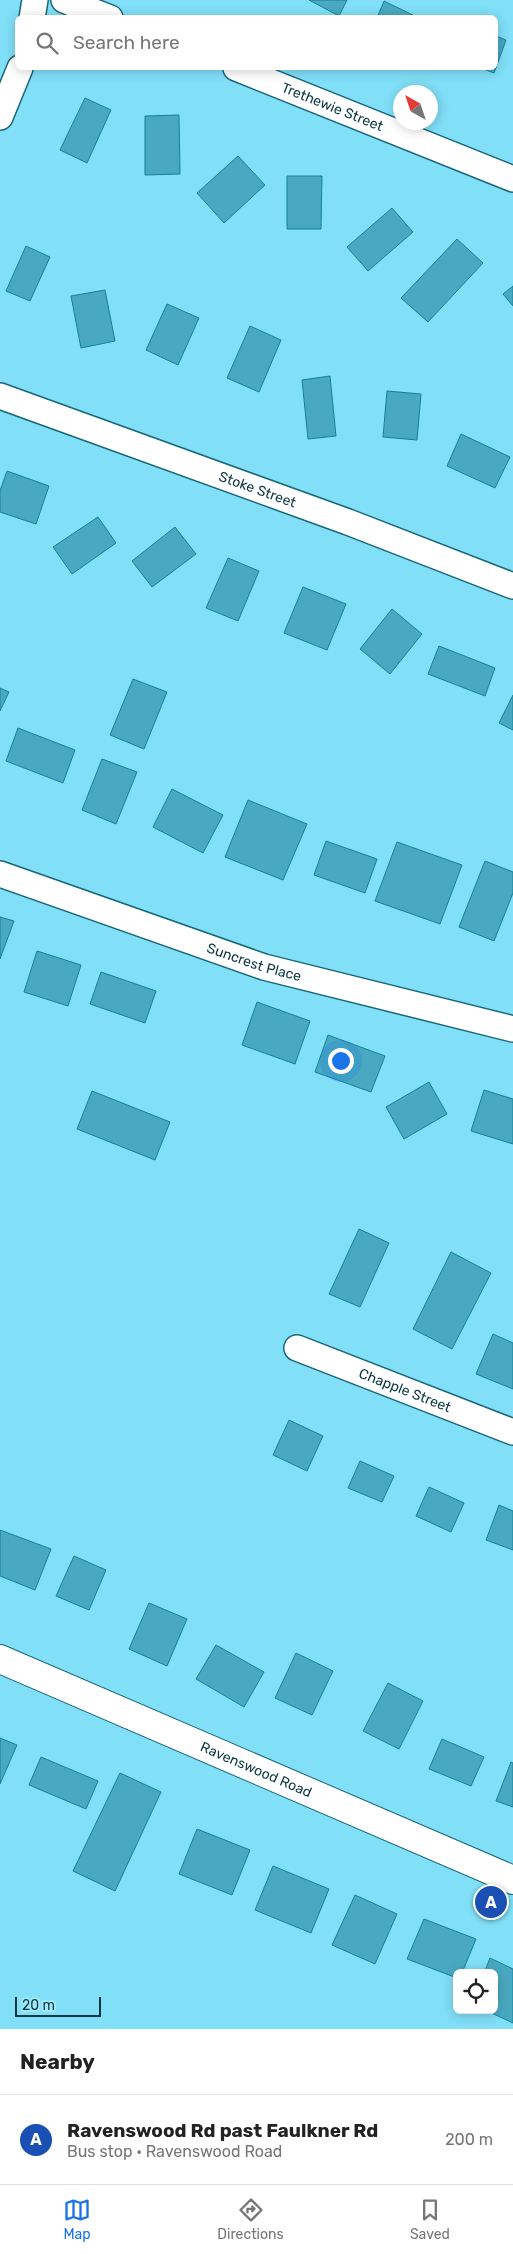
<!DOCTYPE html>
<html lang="en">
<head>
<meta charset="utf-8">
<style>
  body { margin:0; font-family:Rubik,sans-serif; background:#f6f6f6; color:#222 }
  .controls { position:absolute; right:15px; bottom:15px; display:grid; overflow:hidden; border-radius:8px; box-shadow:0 2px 12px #0003 }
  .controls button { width:45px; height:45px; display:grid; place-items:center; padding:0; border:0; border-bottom:1px solid #e0e0e0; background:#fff; color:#222; font:25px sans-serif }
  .compass { position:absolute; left:393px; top:85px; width:45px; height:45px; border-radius:50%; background:#fff; box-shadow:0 2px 12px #0003; rotate:320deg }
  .scale { position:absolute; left:15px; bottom:12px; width:86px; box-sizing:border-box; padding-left:5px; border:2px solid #0c3740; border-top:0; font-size:14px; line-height:18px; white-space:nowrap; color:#0c3740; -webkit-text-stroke:4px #a1eafe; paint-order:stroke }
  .you { position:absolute; left:340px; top:1060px; width:18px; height:18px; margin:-12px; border:4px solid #fff; border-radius:50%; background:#1a73e8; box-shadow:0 0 0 8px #1a73e833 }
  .badge { display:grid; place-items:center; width:32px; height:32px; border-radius:50%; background:#1a73e8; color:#fff; font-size:16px; font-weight:700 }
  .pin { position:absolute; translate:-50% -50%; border:2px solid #fff; box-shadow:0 1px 5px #0006 }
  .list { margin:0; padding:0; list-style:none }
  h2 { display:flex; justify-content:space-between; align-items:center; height:65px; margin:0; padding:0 20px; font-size:21px }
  h2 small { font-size:16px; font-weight:400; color:#767676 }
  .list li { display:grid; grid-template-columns:32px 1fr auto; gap:15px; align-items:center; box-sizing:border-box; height:90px; padding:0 20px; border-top:1px solid #e0e0e0 }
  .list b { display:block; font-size:19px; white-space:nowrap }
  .list p { margin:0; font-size:16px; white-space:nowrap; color:#767676 }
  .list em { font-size:16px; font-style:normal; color:#767676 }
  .icon { flex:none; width:28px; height:28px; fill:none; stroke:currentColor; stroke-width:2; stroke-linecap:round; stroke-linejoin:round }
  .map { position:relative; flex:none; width:513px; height:2029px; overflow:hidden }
  .search { position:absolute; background:#fff; box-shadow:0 2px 12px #0003; left:15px; right:15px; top:15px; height:55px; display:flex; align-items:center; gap:12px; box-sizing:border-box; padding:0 18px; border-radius:8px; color:#767676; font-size:19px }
  .sheet { height:155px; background:#fff }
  nav { display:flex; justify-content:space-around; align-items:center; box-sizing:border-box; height:70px; border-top:1px solid #e0e0e0; background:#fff; font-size:14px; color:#767676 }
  nav a { display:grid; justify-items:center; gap:2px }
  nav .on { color:#1a73e8 }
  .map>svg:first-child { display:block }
</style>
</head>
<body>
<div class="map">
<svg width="513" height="2029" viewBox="0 0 513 2029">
  <rect width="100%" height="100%" fill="#81dff8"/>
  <path fill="#49a9c1" stroke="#138299" d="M309 0H347L339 16Z
    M384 1 419 18H377Z
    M496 36 506 40 494 73 481 68H496Z
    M85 98 111 110 87 163 60 150Z
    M179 115 180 174 145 175V116Z
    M238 156 265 185 224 223 197 193Z
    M287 176H322L321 229H287Z
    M392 208 413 232 368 271 347 247Z
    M457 239 483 263 428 322 401 298Z
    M26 246 50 257 30 301 6 291Z
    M513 286V306L503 294Z
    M105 290 115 341 81 348 71 296Z
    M167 304 199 318 178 365 146 350Z
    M250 326 281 340 259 392 227 378Z
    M330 376 336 436 308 439 302 380Z
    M387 391 421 394 417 440 383 437Z
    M461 434 510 457 495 488 447 466Z
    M7 471 49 486 36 524 0 512V491Z
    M98 517 116 543 72 574 53 547Z
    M175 527 196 554 152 587 132 561Z
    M228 558 259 571 238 621 206 608Z
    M303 587 346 604 327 650 284 633Z
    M392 609 422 634 390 674 360 649Z
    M439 646 495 668 485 696 428 674Z
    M133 679 167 692 144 749 110 735Z
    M0 688 9 692 0 711Z
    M513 695V730L499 723Z
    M18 728 75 750 63 783 6 761Z
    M102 759 137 772 116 824 82 810Z
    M172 789 223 815 203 853 153 827Z
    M248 800 307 824 283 880 225 857Z
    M326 841 377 859 365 893 314 875Z
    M397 842 462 865 440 924 375 901Z
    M485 861 513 872V893L494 941 459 927Z
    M0 917 14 921 0 959Z
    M37 951 81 965 68 1006 24 992Z
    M101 972 156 991 145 1023 90 1004Z
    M257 1002 310 1021 295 1064 242 1045Z
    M328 1035 385 1056 371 1092 315 1072Z
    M429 1082 447 1114 404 1139 386 1107Z
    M484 1090 513 1099V1144L471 1131Z
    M92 1091 170 1122 155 1160 77 1129Z
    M359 1229 389 1243 360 1307 329 1294Z
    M451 1252 491 1273 452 1349 413 1329Z
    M493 1334 513 1343V1389L476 1374Z
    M289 1420 323 1436 307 1471 273 1455Z
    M360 1461 394 1476 382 1502 348 1488Z
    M429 1487 464 1503 451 1532 416 1516Z
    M499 1505 513 1511V1550L486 1540Z
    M0 1530 51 1549 35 1590 0 1576Z
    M74 1556 106 1570 89 1610 56 1596Z
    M149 1603 187 1619 167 1666 129 1649Z
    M216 1645 264 1672 244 1707 196 1679Z
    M296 1653 333 1671 312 1715 275 1698Z
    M388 1683 423 1701 399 1749 363 1731Z
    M0 1738 17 1745 0 1784Z
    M442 1739 484 1757 471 1786 429 1769Z
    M41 1757 98 1781 86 1809 29 1785Z
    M511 1762 513 1763V1807L496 1801Z
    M120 1773 161 1792 115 1891 73 1871Z
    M197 1829 250 1850 232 1895 179 1874Z
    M273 1866 329 1889 311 1933 255 1910Z
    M355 1895 397 1914 375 1964 332 1945Z
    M424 1919 476 1939 462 1973H457V1978L407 1959Z
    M490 1958 513 1969V2023L485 2010H494V1973H484Z"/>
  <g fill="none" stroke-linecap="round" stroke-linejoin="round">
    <g stroke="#186778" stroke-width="28">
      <g id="minor">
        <path d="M64 0 110 18"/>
        <path d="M32 18 35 0"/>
        <path id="s1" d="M236 68 513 179"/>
        <path d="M0 117 20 68"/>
        <path id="s2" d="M0 396 348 522 513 586"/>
        <path id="s3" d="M0 874 264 967 513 1029"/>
        <path id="s4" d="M297 1348 513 1432"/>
      </g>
    </g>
    <g stroke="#186778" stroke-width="30">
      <g id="tertiary">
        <path id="s5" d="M0 1659 513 1880"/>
      </g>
    </g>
    <use href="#minor" stroke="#fff" stroke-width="25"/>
    <use href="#tertiary" stroke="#fff" stroke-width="28"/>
  </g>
  <g text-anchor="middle" stroke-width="4" stroke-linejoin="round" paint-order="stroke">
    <g font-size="14" fill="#0c3740" stroke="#a1eafe">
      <text dy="5" stroke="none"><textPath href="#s1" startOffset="104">Trethewie Street</textPath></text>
      <text dy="5" stroke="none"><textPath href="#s2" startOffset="274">Stoke Street</textPath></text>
      <text dy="5" stroke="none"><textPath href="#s3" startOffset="269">Suncrest Place</textPath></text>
      <text dy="5" stroke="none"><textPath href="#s4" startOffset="116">Chapple Street</textPath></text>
      <text dy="5" stroke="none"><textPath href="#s5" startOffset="279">Ravenswood Road</textPath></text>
    </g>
  </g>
</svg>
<div class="controls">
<button><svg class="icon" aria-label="locate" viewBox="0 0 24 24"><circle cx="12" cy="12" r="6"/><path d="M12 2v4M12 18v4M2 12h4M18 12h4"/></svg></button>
</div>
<svg class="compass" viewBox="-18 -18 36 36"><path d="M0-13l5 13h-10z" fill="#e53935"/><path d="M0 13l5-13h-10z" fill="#767676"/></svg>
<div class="scale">20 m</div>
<div class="you"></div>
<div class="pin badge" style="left:491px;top:1902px;background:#1a4fb4">A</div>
<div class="search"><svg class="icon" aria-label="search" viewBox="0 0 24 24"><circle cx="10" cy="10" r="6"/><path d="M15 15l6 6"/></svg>Search here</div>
</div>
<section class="sheet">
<h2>Nearby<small></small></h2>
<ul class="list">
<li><span class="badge" style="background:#1a4fb4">A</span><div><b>Ravenswood Rd past Faulkner Rd</b><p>Bus stop · Ravenswood Road</p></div><em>200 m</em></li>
</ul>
</section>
<nav>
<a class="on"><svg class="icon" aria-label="map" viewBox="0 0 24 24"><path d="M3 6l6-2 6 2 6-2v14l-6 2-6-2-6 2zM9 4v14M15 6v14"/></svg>Map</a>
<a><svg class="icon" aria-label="directions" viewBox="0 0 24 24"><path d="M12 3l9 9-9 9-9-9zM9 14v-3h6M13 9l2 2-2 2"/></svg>Directions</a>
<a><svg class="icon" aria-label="saved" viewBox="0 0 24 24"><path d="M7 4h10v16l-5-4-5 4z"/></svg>Saved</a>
</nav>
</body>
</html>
